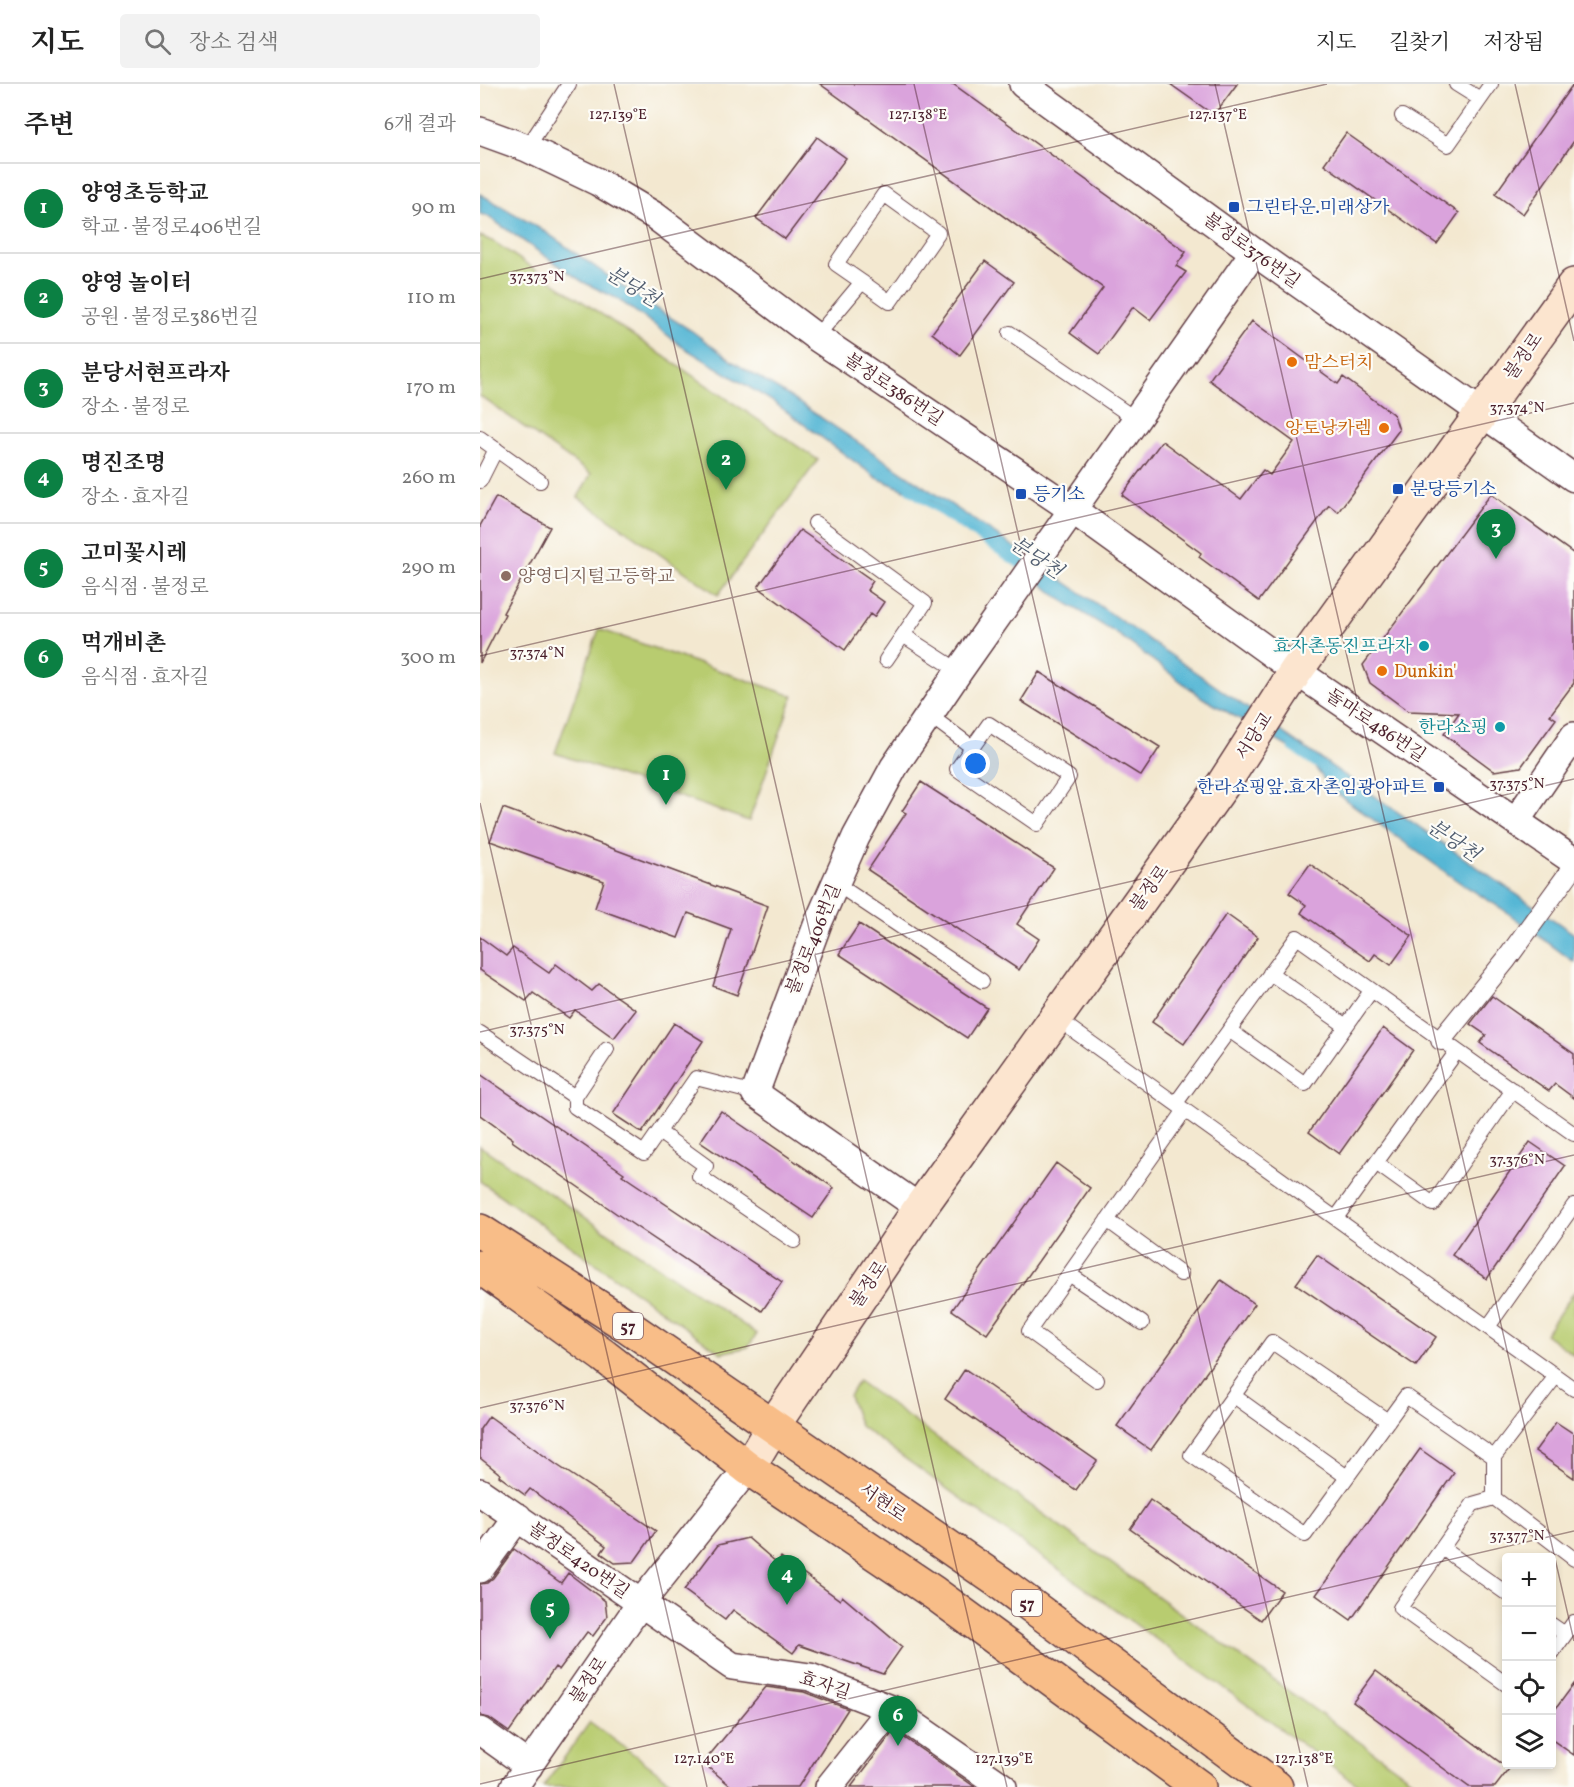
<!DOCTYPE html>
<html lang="ko">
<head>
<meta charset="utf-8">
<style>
  body { margin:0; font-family:Vollkorn,"Noto Serif KR",serif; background:#f2f2f2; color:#222 }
  .controls { position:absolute; right:18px; bottom:18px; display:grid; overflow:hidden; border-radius:6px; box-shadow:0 3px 9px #0003 }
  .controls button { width:54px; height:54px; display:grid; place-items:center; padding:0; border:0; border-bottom:2px solid #e0e0e0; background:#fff; color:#222; font:30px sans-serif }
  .you { position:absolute; left:496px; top:680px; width:21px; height:21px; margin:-15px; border:4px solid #fff; border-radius:50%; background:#1a73e8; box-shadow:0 0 0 9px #1a73e833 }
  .badge { display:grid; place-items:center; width:39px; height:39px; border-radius:50%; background:#0b8043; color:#fff; font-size:20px; font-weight:700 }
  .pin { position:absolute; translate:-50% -50px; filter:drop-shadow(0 2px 3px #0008) }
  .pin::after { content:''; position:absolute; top:32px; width:21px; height:18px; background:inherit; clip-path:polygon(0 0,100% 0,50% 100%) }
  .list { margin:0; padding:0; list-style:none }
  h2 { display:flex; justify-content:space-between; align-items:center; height:78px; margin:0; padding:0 24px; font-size:26px }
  h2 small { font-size:20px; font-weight:400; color:#767676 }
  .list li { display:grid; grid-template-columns:39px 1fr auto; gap:18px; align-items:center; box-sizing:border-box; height:90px; padding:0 24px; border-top:2px solid #e0e0e0 }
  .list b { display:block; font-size:22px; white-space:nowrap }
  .list p { margin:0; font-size:20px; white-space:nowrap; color:#767676 }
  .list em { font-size:20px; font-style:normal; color:#767676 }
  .icon { flex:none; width:33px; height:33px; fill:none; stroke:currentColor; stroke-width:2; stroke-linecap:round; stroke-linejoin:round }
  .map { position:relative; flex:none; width:1094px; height:1703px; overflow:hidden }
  header { display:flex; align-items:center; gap:36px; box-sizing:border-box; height:84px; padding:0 30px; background:#fff; border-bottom:2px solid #e0e0e0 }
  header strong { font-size:28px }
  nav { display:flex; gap:33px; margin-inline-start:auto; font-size:21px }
  .search { width:420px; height:54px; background:#f2f2f2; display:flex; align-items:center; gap:15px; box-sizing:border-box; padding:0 21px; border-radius:6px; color:#767676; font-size:22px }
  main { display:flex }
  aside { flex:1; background:#fff }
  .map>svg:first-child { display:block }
</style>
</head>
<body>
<header>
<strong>지도</strong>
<div class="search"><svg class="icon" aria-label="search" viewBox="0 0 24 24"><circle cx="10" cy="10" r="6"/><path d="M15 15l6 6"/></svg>장소 검색</div>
<nav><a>지도</a><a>길찾기</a><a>저장됨</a></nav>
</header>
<main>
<aside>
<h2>주변<small>6개 결과</small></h2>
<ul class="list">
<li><span class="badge">1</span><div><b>양영초등학교</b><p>학교 · 불정로406번길</p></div><em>90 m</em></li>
<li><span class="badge">2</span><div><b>양영 놀이터</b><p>공원 · 불정로386번길</p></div><em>110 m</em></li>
<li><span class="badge">3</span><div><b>분당서현프라자</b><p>장소 · 불정로</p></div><em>170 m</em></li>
<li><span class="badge">4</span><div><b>명진조명</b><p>장소 · 효자길</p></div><em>260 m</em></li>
<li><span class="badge">5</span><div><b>고미꽃시레</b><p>음식점 · 불정로</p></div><em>290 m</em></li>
<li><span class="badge">6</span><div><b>먹개비촌</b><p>음식점 · 효자길</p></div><em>300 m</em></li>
</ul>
</aside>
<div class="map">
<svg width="1094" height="1703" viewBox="0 0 1094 1703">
  <rect width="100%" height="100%" fill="#fdfcf7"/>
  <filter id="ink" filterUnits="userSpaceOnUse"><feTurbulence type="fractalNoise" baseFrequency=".0167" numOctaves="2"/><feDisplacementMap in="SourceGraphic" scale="12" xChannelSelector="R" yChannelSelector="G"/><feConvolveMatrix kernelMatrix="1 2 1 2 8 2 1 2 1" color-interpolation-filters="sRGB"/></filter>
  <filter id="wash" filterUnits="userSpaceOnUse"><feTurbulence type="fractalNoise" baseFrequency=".008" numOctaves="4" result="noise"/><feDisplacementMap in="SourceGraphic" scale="24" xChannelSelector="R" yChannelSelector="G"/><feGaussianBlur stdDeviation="1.35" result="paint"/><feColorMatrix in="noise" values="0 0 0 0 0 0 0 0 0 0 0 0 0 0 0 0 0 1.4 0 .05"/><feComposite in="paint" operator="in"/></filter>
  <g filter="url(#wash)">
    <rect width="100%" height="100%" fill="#f3e8d0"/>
    <path fill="#b8cc70" stroke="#81764e" stroke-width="1.5" d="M0 152 14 158 338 376 238 511 98 413 111 390 0 312Z
      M119 545 313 612 269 737 75 669Z
      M0 1062 277 1250 268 1263 241 1269 0 1097Z
      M1094 1208V1271L1065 1250Z
      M378 1297 942 1703H881L380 1342 369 1312Z
      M110 1638 198 1703H63Z"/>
    <path fill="#56b7d5" stroke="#506b80" stroke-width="1.5" d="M0 110 64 147 164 217 212 247 253 278 304 309 536 464 1094 850V878L1021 824 979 798 851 705 829 675 723 614 639 551 580 515 528 472 451 417 397 394 292 317 201 262 176 242 136 214 103 198 7 132 0 130Z"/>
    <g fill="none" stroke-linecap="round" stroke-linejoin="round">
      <path stroke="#56b7d5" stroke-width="7" d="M429 406 541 482
        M812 664 837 681"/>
    </g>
    <g id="blocks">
      <path fill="#daa3dc" d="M340 0H473L706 168 696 182 706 188 670 236 653 223 619 270 590 249 623 204Z
        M690 0H757L734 31Z
        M1093 0 1094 57 1043 130 1015 110Z
        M866 49 979 129 957 160 844 80Z
        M337 53 366 74 305 155 276 134Z
        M505 177 534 198 480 271 452 249Z
        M772 237 858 300 863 293 914 331 919 346 858 428 849 421 779 517 719 473 721 469 642 411 682 357 761 415 783 386 790 391 814 358 729 296Z
        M1011 410 1094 470V599L1070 631 1076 635 1041 683 1014 687 964 650 979 629 928 627 890 599 883 581Z
        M16 413 70 443 23 529 25 530 0 579V442Z
        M320 446 393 497 387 506 404 518 394 533 390 530 365 566 278 503Z
        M559 588 680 663 661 692 541 617Z
        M441 698 574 784 537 840 559 855 539 886 388 786 426 729 422 727Z
        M23 724 288 822 257 911 233 902 251 845 208 829 198 854 115 824 124 797 10 757Z
        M830 780 932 852 911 881 895 870 890 877 821 829 826 821 809 809Z
        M746 830 778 853 704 960 672 938Z
        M379 840 507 924 487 954 359 870Z
        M0 853 26 872 33 864 69 889 76 880 112 907 119 900 156 926 134 954 95 926 89 934 53 909 46 917 0 886Z
        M1012 912 1094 970V1014L1075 1000 1069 1007 1000 959 1006 951 990 940Z
        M194 939 223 957 162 1049 133 1030Z
        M903 944 933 966 859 1070 829 1048Z
        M0 990 144 1089 142 1091 302 1198 282 1227 140 1132 32 1057 33 1055 0 1031Z
        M241 1027 354 1104 333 1134 220 1058Z
        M1050 1058 1085 1082 1007 1195 972 1171Z
        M576 1079 610 1104 507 1250 472 1226Z
        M837 1171 956 1253 936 1282 816 1200Z
        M741 1196 775 1220 671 1366 637 1342Z
        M485 1285 617 1377 596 1406 465 1315Z
        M9 1332 77 1381 176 1447 154 1478 135 1479 121 1469 126 1462 91 1435 50 1405 45 1411 19 1392 20 1390 0 1374V1345Z
        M1076 1338 1094 1350V1394L1055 1367Z
        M940 1365 974 1389 871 1536 836 1511Z
        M670 1416 802 1507 781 1536 650 1445Z
        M268 1454 297 1479 301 1473 360 1516 362 1512 422 1563 403 1590 319 1561 313 1569 253 1526 245 1536 204 1506 238 1461Z
        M34 1465 81 1499 88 1489 125 1517 127 1533 113 1552 107 1548 79 1586 75 1583 29 1648 9 1634 0 1632V1500L7 1499 13 1494Z
        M896 1587 1029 1685 1015 1703H989L873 1618Z
        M1094 1600V1671L1071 1655V1631Z
        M286 1603 324 1608 368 1625 318 1703H252L223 1679Z
        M413 1648H416L495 1703H371Z"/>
    </g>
  </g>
  <g filter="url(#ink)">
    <use href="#blocks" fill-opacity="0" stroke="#633d44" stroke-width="1.5"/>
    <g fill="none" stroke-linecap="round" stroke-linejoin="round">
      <g stroke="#633d44" stroke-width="16">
        <path id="service" d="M976 0 1000 15
          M922 32 968 61 1011 0
          M47 64 89 0
          M530 249 657 336
          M336 253 382 198 410 218 458 149 404 110 356 180 382 198
          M0 354 60 397
          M0 397 16 365
          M335 439 445 519 406 576
          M423 551 479 587
          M449 631 492 663
          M509 640 589 693 557 740 477 685Z
          M355 799 502 897
          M790 889 866 942
          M576 934 1094 1305
          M749 946 825 1000 891 907
          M0 949 95 1013V1023L164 1069 216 994 275 1009
          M95 1013 127 965
          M696 1019 817 853 1094 1050
          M179 1048 226 1082 219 1092 314 1157
          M896 1079 953 1120 1033 1006
          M856 1134 977 967
          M627 1136 701 1190
          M589 1190 662 1239
          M1008 1243 1094 1121
          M617 1296 549 1247 705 1026
          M754 1312 867 1393
          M908 1337 792 1258 711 1371 825 1451 926 1312 1014 1373V1414
          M1014 1373 1076 1292
          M1014 1414 993 1420 920 1524 1026 1600
          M1014 1414 1094 1475
          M962 1464 1026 1509
          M1072 1541 1085 1550
          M1072 1569 1094 1538"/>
      </g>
      <g stroke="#633d44" stroke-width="22">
        <path id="pedestrian" d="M961 956 1026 876 1094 782"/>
      </g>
      <g stroke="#633d44" stroke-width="30">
        <path id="minor" d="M543 0 774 168 1094 394
          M0 47 47 64 118 98 175 132 336 253 593 426 816 587 1094 777
          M1036 737 1094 652
          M440 1124 275 1009 338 839 376 753 414 683 479 587 774 168
          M0 1408 252 1582 330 1593 411 1625 523 1703
          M0 1485 38 1433
          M0 1647 49 1682
          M34 1703 160 1520 268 1384
          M349 1703 411 1625"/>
      </g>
      <g stroke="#633d44" stroke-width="36">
        <path id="secondary" d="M268 1384 293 1342 440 1124 744 699 816 587 1094 201"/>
      </g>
      <g stroke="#633d44" stroke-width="36">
        <path id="primary" d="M0 1147 146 1241 518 1497 796 1703
          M0 1183 124 1272 268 1384 454 1509 719 1703"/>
      </g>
      <use href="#service" stroke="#fff" stroke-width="14"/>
      <use href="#pedestrian" stroke="#fff" stroke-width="20"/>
      <use href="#minor" stroke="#fff" stroke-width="27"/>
      <use href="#secondary" stroke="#fce5cf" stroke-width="33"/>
      <use href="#primary" stroke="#f8bd88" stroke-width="33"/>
    </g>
  </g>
  <path fill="none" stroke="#4a1f2b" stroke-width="1.5" stroke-opacity="0.45" d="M134 0 527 1703M434 0 828 1703M735 0 1094 1557M1035 0 1094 257M0 195 847 0M0 572 1094 319M0 719 227 1703M0 948 1094 695M0 1324 1094 1071M0 1700 1094 1447"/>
  <g fill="#1a4fb4" stroke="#fdfcf7" stroke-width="2">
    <rect x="748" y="117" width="12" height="12" rx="3"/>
    <rect x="912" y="399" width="12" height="12" rx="3"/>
    <rect x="535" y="404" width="12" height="12" rx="3"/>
    <rect x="953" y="697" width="12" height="12" rx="3"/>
  </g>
  <g fill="#e8710a" stroke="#fdfcf7" stroke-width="2">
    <circle cx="812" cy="278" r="6"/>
    <circle cx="904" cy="344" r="6"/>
    <circle cx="902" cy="587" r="6"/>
  </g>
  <circle fill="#8d6e63" stroke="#fdfcf7" stroke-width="2" cx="26" cy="492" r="6"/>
  <g fill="#0f9aa8" stroke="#fdfcf7" stroke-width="2">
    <circle cx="944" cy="562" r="6"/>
    <circle cx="1020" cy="643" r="6"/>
  </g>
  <g text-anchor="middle" stroke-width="4.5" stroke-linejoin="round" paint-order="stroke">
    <g fill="#fdfcf7" stroke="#806168" stroke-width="1.5">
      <rect x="133" y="1229" width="30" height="26" rx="4.5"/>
      <rect x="532" y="1506" width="30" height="26" rx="4.5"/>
    </g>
    <g font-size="16" font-weight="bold" fill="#4a1f2b">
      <text x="148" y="1248">57</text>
      <text x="547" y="1525">57</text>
    </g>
    <g font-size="18" fill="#164399" stroke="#fdfcf7" text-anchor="start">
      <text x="766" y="129">그린타운.미래상가</text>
      <text x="930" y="411">분당등기소</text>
      <text x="553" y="416">등기소</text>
      <text x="947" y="709" text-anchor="end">한라쇼핑앞.효자촌임광아파트</text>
    </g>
    <g font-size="18" fill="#4a1f2b" stroke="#fdfcf7">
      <text transform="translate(772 166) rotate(36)" y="6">불정로376번길</text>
      <text transform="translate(1043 272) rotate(-55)" y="6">불정로</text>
      <text transform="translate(414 305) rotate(34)" y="6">불정로386번길</text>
      <text transform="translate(896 641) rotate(34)" y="6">돌마로486번길</text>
      <text transform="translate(774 652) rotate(-58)" y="6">서당교</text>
      <text transform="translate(669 804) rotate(-54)" y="6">불정로</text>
      <text transform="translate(333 855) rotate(-68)" y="6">불정로406번길</text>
      <text transform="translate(388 1200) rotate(-56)" y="6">불정로</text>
      <text transform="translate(403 1418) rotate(35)" y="6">서현로</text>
      <text transform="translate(99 1476) rotate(35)" y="6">불정로420번길</text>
      <text transform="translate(108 1596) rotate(-56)" y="6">불정로</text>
      <text transform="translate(345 1601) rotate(18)" y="6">효자길</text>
    </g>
    <g font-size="18" fill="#c56008" stroke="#fdfcf7" text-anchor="start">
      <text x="824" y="284">맘스터치</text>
      <text x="892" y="350" text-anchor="end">앙토낭카렘</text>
      <text x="914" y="593">Dunkin'</text>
    </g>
    <g font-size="18" fill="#785e54" stroke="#fdfcf7" text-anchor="start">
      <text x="38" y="498">양영디지털고등학교</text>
    </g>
    <g font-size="18" fill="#0d838f" stroke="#fdfcf7" text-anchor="end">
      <text x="932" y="568">효자촌동진프라자</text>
      <text x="1008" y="649">한라쇼핑</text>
    </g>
    <g font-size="20" font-style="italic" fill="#4f5c6f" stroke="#fdfcf7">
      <text transform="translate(153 202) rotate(32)" y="7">분당천</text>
      <text transform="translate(557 473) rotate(34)" y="7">분당천</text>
      <text transform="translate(974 756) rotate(34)" y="7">분당천</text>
    </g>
  </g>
  <g font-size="15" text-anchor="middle" fill="#4a1f2b" stroke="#fdfcf7" stroke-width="4.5" stroke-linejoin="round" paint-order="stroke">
    <text x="138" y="35">127.139°E</text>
    <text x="438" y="35">127.138°E</text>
    <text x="738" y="35">127.137°E</text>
    <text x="57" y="197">37.373°N</text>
    <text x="1037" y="328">37.374°N</text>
    <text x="57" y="573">37.374°N</text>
    <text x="1037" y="704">37.375°N</text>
    <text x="57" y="950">37.375°N</text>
    <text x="1037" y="1080">37.376°N</text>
    <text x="57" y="1326">37.376°N</text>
    <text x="1037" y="1456">37.377°N</text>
    <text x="224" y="1679">127.140°E</text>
    <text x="524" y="1679">127.139°E</text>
    <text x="824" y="1679">127.138°E</text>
  </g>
</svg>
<div class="controls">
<button>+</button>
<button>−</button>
<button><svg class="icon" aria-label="locate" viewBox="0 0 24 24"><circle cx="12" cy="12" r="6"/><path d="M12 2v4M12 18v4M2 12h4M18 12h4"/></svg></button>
<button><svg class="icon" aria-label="layers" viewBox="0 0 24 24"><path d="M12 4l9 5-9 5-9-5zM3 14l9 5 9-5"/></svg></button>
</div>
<div class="you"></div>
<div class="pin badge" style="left:186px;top:721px">1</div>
<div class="pin badge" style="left:246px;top:406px">2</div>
<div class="pin badge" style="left:1016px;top:475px">3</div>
<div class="pin badge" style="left:307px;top:1521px">4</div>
<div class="pin badge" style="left:70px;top:1555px">5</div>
<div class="pin badge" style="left:418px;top:1662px">6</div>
</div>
</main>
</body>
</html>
